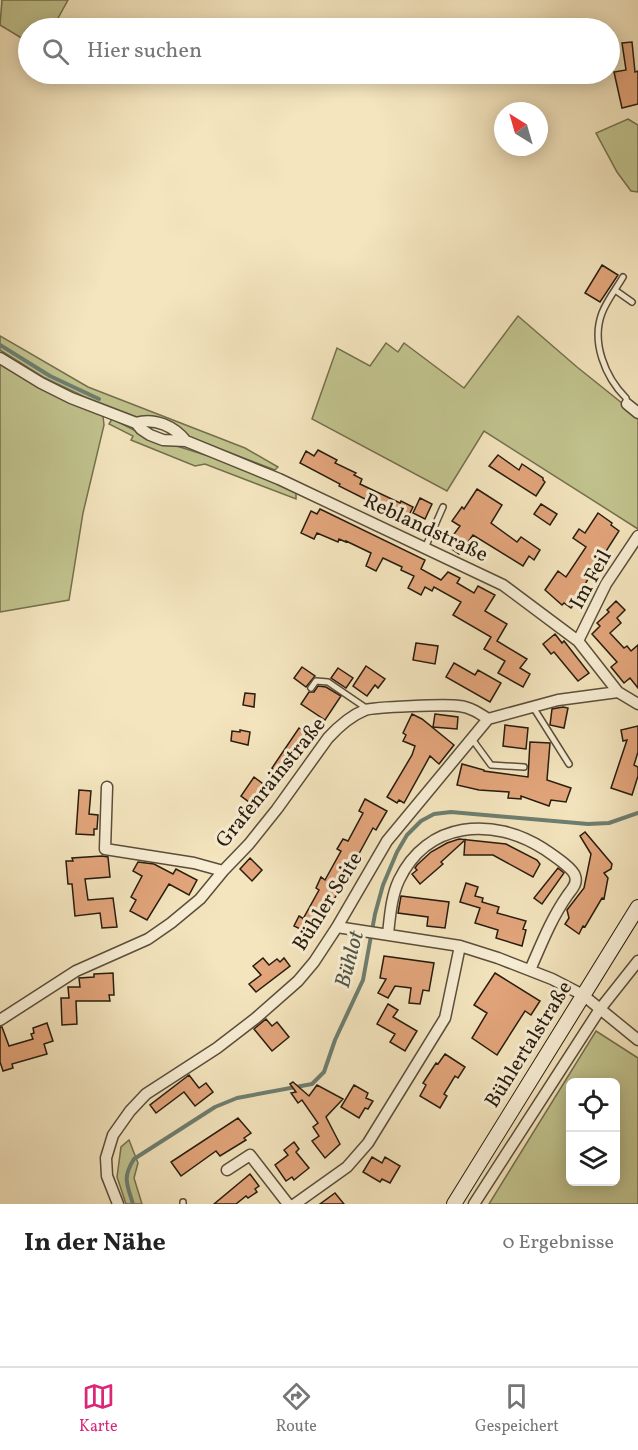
<!DOCTYPE html>
<html lang="de">
<head>
<meta charset="utf-8">
<style>
  body { margin:0; font-family:Vollkorn,serif; background:#f6f6f6; color:#222 }
  .controls { position:absolute; right:18px; bottom:18px; display:grid; overflow:hidden; border-radius:9px; box-shadow:0 3px 15px #0003 }
  .controls button { width:54px; height:54px; display:grid; place-items:center; padding:0; border:0; border-bottom:2px solid #e0e0e0; background:#fff; color:#222; font:30px sans-serif }
  .compass { position:absolute; left:494px; top:102px; width:54px; height:54px; border-radius:50%; background:#fff; box-shadow:0 3px 15px #0003; rotate:323deg }
  .list { margin:0; padding:0; list-style:none }
  h2 { display:flex; justify-content:space-between; align-items:center; height:78px; margin:0; padding:0 24px; font-size:26px }
  h2 small { font-size:20px; font-weight:400; color:#767676 }
  .icon { flex:none; width:33px; height:33px; fill:none; stroke:currentColor; stroke-width:2; stroke-linecap:round; stroke-linejoin:round }
  .map { position:relative; flex:none; width:638px; height:1204px; overflow:hidden }
  .search { position:absolute; background:#fff; box-shadow:0 3px 15px #0003; left:18px; right:18px; top:18px; height:66px; display:flex; align-items:center; gap:15px; box-sizing:border-box; padding:0 21px; border-radius:33px; color:#767676; font-size:22px }
  .sheet { height:162px; background:#fff }
  nav { display:flex; justify-content:space-around; align-items:center; box-sizing:border-box; height:84px; border-top:2px solid #e0e0e0; background:#fff; font-size:16px; color:#767676 }
  nav a { display:grid; justify-items:center; gap:3px }
  nav .on { color:#db2777 }
  .map>svg:first-child { display:block }
</style>
</head>
<body>
<div class="map">
<svg width="638" height="1204" viewBox="0 0 638 1204">
  <rect width="100%" height="100%" fill="#f4e5be"/>
  <filter id="stains"><feTurbulence type="fractalNoise" baseFrequency=".00333" numOctaves="4"/><feColorMatrix values="0 0 0 0 .2 0 0 0 0 .09 0 0 0 0 .02 0 0 0 .5 -.17"/></filter>
  <radialGradient id="worn" r=".72"><stop offset=".6" stop-color="#630" stop-opacity="0"/><stop offset="1" stop-color="#630" stop-opacity=".3"/></radialGradient>
  <path fill="#c1c38e" stroke="#74704e" stroke-width="1.5" fill-rule="evenodd" d="M2 0H68L57 20 59 26 57 28H28V42L0 25Z
    M628 119 638 125V192L631 191 617 172 596 133Z
    M518 316 577 367 638 416V529L484 431 447 491 312 419 337 348 370 366 386 343 398 352 404 343 464 388Z
    M0 336 88 387 245 448 278 467 275 470 85 397 43 377 0 350Z
    M0 364C33 384 66 402 103 416L104 425 83 513 69 600 0 612Z
    M112 419 148 437 215 458 296 492V499L205 464 195 466 131 440 133 436 109 424Z
    M596 1031 638 1058V1204H489ZM570 1082H616V1182H570Z
    M129 1140 138 1163 134 1178 142 1204H126L117 1177 121 1147Z"/>
  <g fill="none" stroke-linecap="round" stroke-linejoin="round">
    <path stroke="#6d7e70" stroke-width="4" d="M0 345 50 376 99 399
      M133 1204C127 1184 122 1178 134 1159L215 1107 237 1098 312 1084 324 1072 335 1040 363 980 375 914 383 885 397 852 407 835 421 821 434 814 451 812 588 824 609 823 638 813"/>
  </g>
  <path fill="#e3a57b" stroke="#271c0e" stroke-width="1.5" d="M632 42 635 72 638 71V104L622 108 614 72 626 70 622 43Z
    M602 265 618 275 600 302 585 293Z
    M318 450 337 460 335 463 356 473 354 475 362 479 360 484 400 503 401 501 413 507 405 523 382 512 383 509 377 505 339 486 340 484 300 463 306 451 314 456Z
    M498 455 519 470 522 464 543 478V480L545 482 536 496 489 466Z
    M477 489 502 505 491 523 517 542 521 537 540 550 534 560 529 556 523 566 473 535 459 554 446 545 460 526 452 521 462 507 464 509Z
    M420 498 432 504 425 519 413 513Z
    M541 504 557 514 550 525 534 514Z
    M320 509 425 560 421 569 441 580 448 572 460 578 457 583 474 593 478 586 495 595 485 611 507 624 497 641 527 659 520 668 530 674 523 687 498 673 505 661 484 649 491 637 453 615 461 602 434 587 432 591 425 587 421 595 408 588 414 576 401 570 402 567 383 558 376 571 366 566 371 553 346 541V542L339 539 338 542 317 533 314 539 301 533 311 511 317 514Z
    M598 513 612 523 611 525 619 531 576 598 578 599 571 608 564 603 562 605 545 590 558 571 566 577 586 547 573 538 579 529 585 533Z
    M616 601 625 610 617 618 621 623 610 633 624 648 627 646 631 651 638 645V688L630 678 624 683 611 667 617 662 592 634 600 626 597 623 609 612 607 610Z
    M555 634 562 643 564 641 589 673 578 681 554 652 551 654 543 644Z
    M416 643 438 646 435 664 413 660Z
    M454 663 475 675 478 670 501 683 490 702 446 677Z
    M366 666 385 679 378 688 375 685 367 696 353 686Z
    M302 667 315 676 306 687 294 678Z
    M338 668 353 678 346 688 331 678Z
    M318 686 326 687 341 696 325 720 301 704 309 692H314Z
    M245 693 255 694 254 707 243 705Z
    M563 707 568 708 564 728 550 725 552 709Z
    M412 714 422 719 454 745 439 764 430 756 404 803 399 800 397 803 387 797 412 755 415 746 403 741 406 735 403 733Z
    M435 714 458 717 457 729 433 727Z
    M505 725 528 728 526 749 503 746Z
    M638 726V752L634 765 638 767V776L632 795 611 788 627 740 623 741 621 730Z
    M299 728 311 736 283 776 272 768Z
    M240 730 250 732 248 745 231 741 232 731 240 732Z
    M530 742 550 743 547 780 571 788 566 802 551 800 549 806 521 796V799L508 798 509 792 479 790 457 785 462 764 484 770V771L528 777Z
    M254 777 270 789 257 808 241 796Z
    M79 790 91 791 89 814 98 815 97 829H94V835L76 834Z
    M365 799 387 811 376 830 373 828 319 927 303 919 319 890 316 888 321 877 325 880 341 851 337 849 343 839 348 841 363 813 359 811Z
    M585 832 612 864 611 869 604 873 608 878 604 899 602 898 585 927 583 926 579 934 565 924 569 918 567 910 584 888 591 854 580 836Z
    M459 839 506 844 537 860 540 864 533 877 493 855H464L465 840 441 862 443 864 420 884 412 874 417 870 415 868 417 865 431 852 447 843Z
    M102 856 108 857 110 877 85 879 88 900 113 898 117 927 102 928 100 913 75 916 72 884H68L66 861H73L72 858Z
    M250 858 262 870 252 881 240 869Z
    M138 862 154 864 173 874 176 869 197 880 189 895 169 884 147 920 130 911 136 900 131 897 142 876 133 871Z
    M558 868 564 873 542 904 534 898Z
    M466 883 478 887 475 896 483 898 482 902 499 907 497 913 526 921 523 929 526 930 522 946 496 938 498 930 475 923 480 908 460 902Z
    M401 896 449 902 445 928 427 926 428 917 398 913Z
    M299 916 309 922 304 931 294 926Z
    M384 956 434 963 429 991 423 990 420 1004 409 1003 411 988 395 986 388 998 378 993 386 979 380 978Z
    M263 958 269 965 277 959 280 962 284 958 290 966 256 992 249 984 261 975 253 966Z
    M113 973 114 995H109L110 1001H76L77 1024 62 1025 61 998H69L68 987H80L79 978 94 977V974Z
    M495 973 540 1001 531 1015 525 1011 497 1055 472 1038 487 1013 474 1005Z
    M388 1004 398 1010 393 1017 417 1031 405 1051 390 1042 395 1034 377 1024Z
    M266 1019 272 1026 277 1022 289 1037 272 1051 254 1029Z
    M47 1023 53 1041 44 1044 47 1054 12 1064 13 1068 3 1071 0 1062V1027H2L9 1046 33 1039 31 1034 34 1033 33 1028Z
    M445 1054 465 1067 458 1078 455 1076 444 1094 447 1096 440 1108 420 1096 426 1085 423 1083 436 1063 438 1064Z
    M189 1075 199 1088 206 1083 213 1092 195 1106 184 1092 156 1113 150 1105Z
    M293 1082 309 1096 317 1085 343 1099 326 1117 340 1144 325 1158 312 1141 319 1136 313 1127 318 1123 302 1100 298 1103 291 1093 296 1092 290 1084Z
    M354 1085 368 1093 366 1098 373 1101 368 1109 365 1108 359 1118 341 1107Z
    M238 1118 251 1133 244 1138 246 1140 220 1156 216 1151 181 1176 171 1162Z
    M294 1142 299 1149 296 1152 309 1168 294 1180 292 1177 286 1181 275 1165 288 1155 284 1150Z
    M372 1157 382 1163 385 1157 400 1166 390 1183 382 1179 380 1182 363 1172Z
    M250 1174 259 1186 255 1189 257 1192 248 1198 246 1196 236 1204H214Z
    M335 1193 344 1204H320Z"/>
  <g fill="none" stroke-linecap="round" stroke-linejoin="round">
    <g stroke="#5a4e3a" stroke-width="8">
      <path id="service" d="M623 277C616 289 607 300 602 313 591 342 605 377 626 398L627 404
        M615 290 632 302
        M425 548 443 507
        M311 688 316 681 328 682 366 708
        M533 707 569 764
        M472 739 491 765 524 767
        M183 1202V1204"/>
    </g>
    <g stroke="#5a4e3a" stroke-width="13">
      <path id="minor" d="M0 358 41 383 71 398 136 423 141 429 150 435 163 440 186 441 279 479 503 585 578 641 618 692 638 704
        M627 404 638 413
        M136 423C155 417 175 427 186 441
        M578 641 606 584 638 536
        M107 787 105 849 194 863 223 871
        M337 927 460 946 498 958 552 979 583 995 638 1040
        M388 934C390 917 391 897 399 880 427 821 493 816 544 849 551 854 573 868 575 876 578 884 571 890 567 896 551 919 541 945 530 970
        M0 1020 76 971 148 939 171 923 200 899 223 871 249 844 277 809 328 738C339 726 350 716 365 710 374 707 447 704 459 706 470 707 479 713 488 719
        M227 1170 250 1155 288 1204
        M118 1204 107 1176 106 1158 113 1135 130 1111 146 1094 217 1048 256 1018 298 981 314 962 337 927 387 841 488 719 558 700 618 692
        M295 1204 347 1167 368 1143 445 1018 460 946
        M474 1204 600 1009 638 961"/>
    </g>
    <g stroke="#271c0e" stroke-width="16">
      <path id="secondary" d="M454 1204 638 907"/>
    </g>
    <use href="#service" stroke="#f8eed5" stroke-width="5"/>
    <use href="#minor" stroke="#f8eed5" stroke-width="10"/>
    <use href="#secondary" stroke="#f8eed5" stroke-width="14"/>
  </g>
  <g text-anchor="middle" stroke-width="6" stroke-linejoin="round" paint-order="stroke">
    <g font-size="21" fill="#271c0e" stroke="#f8eed5">
      <text transform="translate(426 527) rotate(25)" y="7">Reblandstraße</text>
      <text transform="translate(590 579) rotate(-61)" y="7">Im Feil</text>
      <text transform="translate(270 782) rotate(-51)" y="7">Grafenrainstraße</text>
      <text transform="translate(327 901) rotate(-58)" y="7">Bühler Seite</text>
      <text transform="translate(528 1044) rotate(-58)" y="7">Bühlertalstraße</text>
    </g>
    <g font-size="22" font-style="italic" fill="#505547" stroke="#f8eed5">
      <text transform="translate(348 959) rotate(-75)" y="8">Bühlot</text>
    </g>
  </g>
  <rect width="100%" height="100%" filter="url(#stains)"/>
  <rect width="100%" height="100%" fill="url(#worn)"/>
</svg>
<div class="controls">
<button><svg class="icon" aria-label="locate" viewBox="0 0 24 24"><circle cx="12" cy="12" r="6"/><path d="M12 2v4M12 18v4M2 12h4M18 12h4"/></svg></button>
<button><svg class="icon" aria-label="layers" viewBox="0 0 24 24"><path d="M12 4l9 5-9 5-9-5zM3 14l9 5 9-5"/></svg></button>
</div>
<svg class="compass" viewBox="-18 -18 36 36"><path d="M0-13l5 13h-10z" fill="#e53935"/><path d="M0 13l5-13h-10z" fill="#767676"/></svg>
<div class="search"><svg class="icon" aria-label="search" viewBox="0 0 24 24"><circle cx="10" cy="10" r="6"/><path d="M15 15l6 6"/></svg>Hier suchen</div>
</div>
<section class="sheet">
<h2>In der Nähe<small>0 Ergebnisse</small></h2>
<ul class="list">
</ul>
</section>
<nav>
<a class="on"><svg class="icon" aria-label="map" viewBox="0 0 24 24"><path d="M3 6l6-2 6 2 6-2v14l-6 2-6-2-6 2zM9 4v14M15 6v14"/></svg>Karte</a>
<a><svg class="icon" aria-label="directions" viewBox="0 0 24 24"><path d="M12 3l9 9-9 9-9-9zM9 14v-3h6M13 9l2 2-2 2"/></svg>Route</a>
<a><svg class="icon" aria-label="saved" viewBox="0 0 24 24"><path d="M7 4h10v16l-5-4-5 4z"/></svg>Gespeichert</a>
</nav>
</body>
</html>
